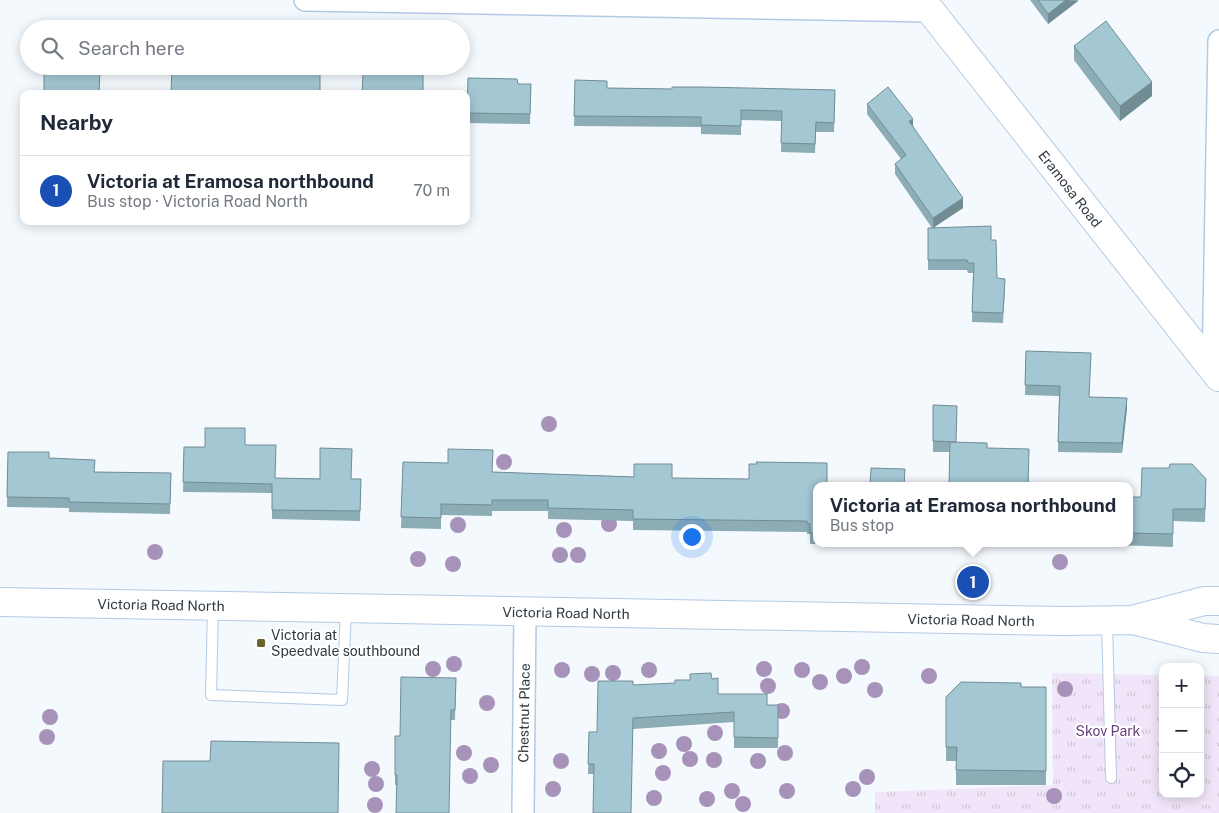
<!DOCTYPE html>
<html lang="en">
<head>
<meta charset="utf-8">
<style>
  body { margin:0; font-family:"Public Sans",sans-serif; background:#f2f2f3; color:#1f2937 }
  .controls { position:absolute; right:15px; bottom:15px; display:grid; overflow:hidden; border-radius:10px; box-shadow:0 2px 12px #0003 }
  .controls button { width:45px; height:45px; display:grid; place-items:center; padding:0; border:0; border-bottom:1px solid #e0e1e3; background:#fff; color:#1f2937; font:25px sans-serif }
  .you { position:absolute; left:691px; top:536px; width:18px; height:18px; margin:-12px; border:4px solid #fff; border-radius:50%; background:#1a73e8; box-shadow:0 0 0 8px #1a73e833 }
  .badge { display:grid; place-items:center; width:32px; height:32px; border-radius:50%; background:#0f766e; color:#fff; font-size:16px; font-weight:700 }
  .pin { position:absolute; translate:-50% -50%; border:2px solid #fff; box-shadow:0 1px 5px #0006 }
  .popup { position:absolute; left:813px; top:482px; width:320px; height:65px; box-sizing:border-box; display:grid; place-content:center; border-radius:10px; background:#fff; filter:drop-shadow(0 1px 4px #0005); font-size:16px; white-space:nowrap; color:#747a83 }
  .popup b { font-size:19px; color:#1f2937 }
  .popup::after { content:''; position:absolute; left:50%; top:100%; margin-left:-10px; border:10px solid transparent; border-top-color:#fff }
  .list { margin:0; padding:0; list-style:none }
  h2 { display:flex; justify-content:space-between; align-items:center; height:65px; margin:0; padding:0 20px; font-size:21px }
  h2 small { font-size:16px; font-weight:400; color:#747a83 }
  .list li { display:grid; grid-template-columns:32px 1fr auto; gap:15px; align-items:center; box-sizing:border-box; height:70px; padding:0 20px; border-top:1px solid #e0e1e3 }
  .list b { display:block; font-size:19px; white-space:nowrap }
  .list p { margin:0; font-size:16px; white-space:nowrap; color:#747a83 }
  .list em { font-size:16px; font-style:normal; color:#747a83 }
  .icon { flex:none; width:28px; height:28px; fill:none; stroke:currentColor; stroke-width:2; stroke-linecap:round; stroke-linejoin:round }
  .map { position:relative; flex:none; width:1219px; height:813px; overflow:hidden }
  .search { position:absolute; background:#fff; box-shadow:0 2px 12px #0003; left:20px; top:20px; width:450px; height:55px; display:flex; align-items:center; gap:12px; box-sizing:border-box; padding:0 18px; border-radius:28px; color:#747a83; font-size:19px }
  .panel { position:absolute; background:#fff; box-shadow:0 2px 12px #0003; left:20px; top:90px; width:450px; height:135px; border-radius:10px }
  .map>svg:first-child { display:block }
</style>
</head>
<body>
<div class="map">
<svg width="1219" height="813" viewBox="0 0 1219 813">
  <defs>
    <pattern id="park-tufts" width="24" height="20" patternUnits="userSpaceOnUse" patternTransform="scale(1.25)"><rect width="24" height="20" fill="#f1e6f9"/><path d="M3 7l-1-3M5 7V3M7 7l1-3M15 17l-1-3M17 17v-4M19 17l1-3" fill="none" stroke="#cfc6d7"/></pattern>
  </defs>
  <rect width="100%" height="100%" fill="#f4f9fe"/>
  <path fill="url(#park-tufts)" d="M1052 673 1163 675V794H1200V676H1219V813H875V792L1053 785Z"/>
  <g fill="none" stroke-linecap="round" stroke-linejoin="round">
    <g stroke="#b4cae4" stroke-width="12">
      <path id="service" d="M213 608 211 695 342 700 346 610
        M1107 621 1111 778"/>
    </g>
    <g stroke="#b4cae4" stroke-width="24">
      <path id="minor" d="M305 0 931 11
        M1213 370 1219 41
        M523 813 525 612"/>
    </g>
    <g stroke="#b4cae4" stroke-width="30">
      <path id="secondary" d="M922 0 1219 377
        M0 602 1064 621 1132 620 1204 601H1219
        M1133 620 1203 638 1219 639"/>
    </g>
    <use href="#service" stroke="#fff" stroke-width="10"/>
    <use href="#minor" stroke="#fff" stroke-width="21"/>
    <use href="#secondary" stroke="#fff" stroke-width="28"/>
  </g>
  <g fill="#a793b9">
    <circle cx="549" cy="424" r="8"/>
    <circle cx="504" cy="462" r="8"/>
    <circle cx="609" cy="524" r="8"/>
    <circle cx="458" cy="525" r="8"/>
    <circle cx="564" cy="530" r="8"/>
    <circle cx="155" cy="552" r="8"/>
    <circle cx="560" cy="555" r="8"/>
    <circle cx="578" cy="555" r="8"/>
    <circle cx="418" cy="559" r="8"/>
    <circle cx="1060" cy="562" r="8"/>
    <circle cx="453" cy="564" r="8"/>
    <circle cx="454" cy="664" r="8"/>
    <circle cx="862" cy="667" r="8"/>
    <circle cx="433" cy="669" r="8"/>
    <circle cx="764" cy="669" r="8"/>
    <circle cx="562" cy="670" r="8"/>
    <circle cx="649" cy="670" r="8"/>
    <circle cx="802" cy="670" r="8"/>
    <circle cx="613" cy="673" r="8"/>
    <circle cx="592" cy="674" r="8"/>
    <circle cx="844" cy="676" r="8"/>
    <circle cx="929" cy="676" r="8"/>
    <circle cx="820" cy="682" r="8"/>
    <circle cx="768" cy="686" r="8"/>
    <circle cx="1065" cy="689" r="8"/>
    <circle cx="875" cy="690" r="8"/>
    <circle cx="487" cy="703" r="8"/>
    <circle cx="782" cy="711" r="8"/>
    <circle cx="50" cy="717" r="8"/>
    <circle cx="715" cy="733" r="8"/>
    <circle cx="47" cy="737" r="8"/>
    <circle cx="684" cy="744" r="8"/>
    <circle cx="659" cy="751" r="8"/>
    <circle cx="464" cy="753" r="8"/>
    <circle cx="785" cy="753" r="8"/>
    <circle cx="690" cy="759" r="8"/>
    <circle cx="714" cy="760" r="8"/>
    <circle cx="561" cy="761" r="8"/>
    <circle cx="758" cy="761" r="8"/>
    <circle cx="491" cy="765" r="8"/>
    <circle cx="372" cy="769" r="8"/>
    <circle cx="663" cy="773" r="8"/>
    <circle cx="470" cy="776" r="8"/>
    <circle cx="867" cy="777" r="8"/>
    <circle cx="376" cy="784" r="8"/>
    <circle cx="553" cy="789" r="8"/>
    <circle cx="853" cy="789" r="8"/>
    <circle cx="732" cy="791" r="8"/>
    <circle cx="787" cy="791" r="8"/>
    <circle cx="1054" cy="796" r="8"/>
    <circle cx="654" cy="798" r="8"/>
    <circle cx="707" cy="799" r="8"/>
    <circle cx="743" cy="804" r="8"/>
    <circle cx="375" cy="805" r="8"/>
  </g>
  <path fill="#8cacb6" d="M1030 0H1078V1L1048 24Z
    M1074 46 1152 96 1120 121 1074 60Z
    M575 80 607 88 672 89 835 90 834 132H816L815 153 781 152 782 121 741 120V135L701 134V127L574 126Z
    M518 84H531L530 124 467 123V113Z
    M867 104 913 126 963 208 934 227 991 240 997 278 1005 289 1003 323 972 322 973 273H968L967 270H928V228H932L895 174V164L901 159 867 114Z
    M1026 351 1090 397 1127 408 1122 453 1058 452 1059 396 1025 395Z
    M933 405 957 443 987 448 950 452H933Z
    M245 445 275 478 361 479 360 521 272 519V493L183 492 184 447H205Z
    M8 452 49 458 95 472 171 473 170 514 69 512V508L7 507Z
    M403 462 493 472 672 478 817 486V543H838V544H810V534H807V532L633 530V521L548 519V511H492V516L441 515V529L401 528Z
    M1206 491 1205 522 1173 521V547L1056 543H1129V497H1141Z
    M690 674 712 679 718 694 767 705H778V748H734V722L633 729 594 774H588L589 732H597L675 683 690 680Z
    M456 678 455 720H451L397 785H395V736H400Z
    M1021 687H1046V785H956V761H946V697Z"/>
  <path fill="#728c94" d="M1066 0 1078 1 1048 24V14Z
    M1152 82V96L1120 121V106Z
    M913 119V129L909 121Z
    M963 198V208L933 228V218Z
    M1127 398V408L1122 453V443Z"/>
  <path fill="#a3c8d4" stroke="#728c94" d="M1038 0H1066L1048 14Z
    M1106 21 1152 82 1120 106 1074 46Z
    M172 66H212L320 70V94H171Z
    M67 69 100 70 99 94H44V74H67Z
    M363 73 423 74V94H362Z
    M468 78 517 79 518 84H531L530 114 467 113Z
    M575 80 607 81V88L672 89V87H702L835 90 834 123 816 122 815 144 781 143 782 111 741 110V126L701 125V117L574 116Z
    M888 87 913 119 909 121 963 198 933 218 895 164 906 155 867 104Z
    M991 226V240H996L997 278 1005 279 1003 313 972 312 974 263H968L967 260H928V228Z
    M1026 351 1091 353 1089 397 1127 398 1122 443 1058 442 1060 386 1025 385Z
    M933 405 957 406 956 442 933 441Z
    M205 428H245V445H276L275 478 320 479V448L352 449 351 479H361L360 511 272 510V484L183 482 184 447H205Z
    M950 442 987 443V448L1029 449 1028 486H949Z
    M448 449 493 450 492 472 634 477V464H672V478L749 479V464H757L756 462 827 463V486H817V533H810V524L807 523V521L633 519V510L548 508V500H492V505L441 504V518L401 517 403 462 448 463Z
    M8 452H49V458L95 460 94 472 171 473 170 504 69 502V498L7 497Z
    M1170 464H1192L1206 479 1205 509H1173V534L1129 533V497H1141L1142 468H1169Z
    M871 468 905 469 904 486H870Z
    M711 673 712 679 718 678V694H767V705H778V738L734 737V712L633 718 631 813H593L594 764H588L589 732H597L598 681H633V685L675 683V680H690V674Z
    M401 677 456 678 455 710H451L449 813H396L397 775H395V736H400Z
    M961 682 1021 683V687H1046V771L956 770 957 747H946V697Z
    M211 741 339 743 338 813H162L163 761H210Z"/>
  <rect fill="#6c6430" stroke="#fff" stroke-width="2" x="256" y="638" width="10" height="10" rx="2.5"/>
  <g text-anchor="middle" stroke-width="4" stroke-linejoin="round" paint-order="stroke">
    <g font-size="14" fill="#303943" stroke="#fff">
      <text transform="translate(1070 189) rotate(52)" y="5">Eramosa Road</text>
      <text transform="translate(161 605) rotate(1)" y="5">Victoria Road North</text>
      <text transform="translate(566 613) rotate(1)" y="5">Victoria Road North</text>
      <text transform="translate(971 620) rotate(1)" y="5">Victoria Road North</text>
      <text transform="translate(524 713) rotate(-89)" y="5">Chestnut Place</text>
    </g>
    <g font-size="14" fill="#303943" stroke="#fff" text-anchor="start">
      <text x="271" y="640">Victoria at<tspan x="271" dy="16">Speedvale southbound</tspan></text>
    </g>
    <g font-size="14" fill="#684081" stroke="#fff">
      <text x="1108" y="736">Skov Park</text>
    </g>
  </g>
</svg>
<div class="controls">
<button>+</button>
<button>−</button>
<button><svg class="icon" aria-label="locate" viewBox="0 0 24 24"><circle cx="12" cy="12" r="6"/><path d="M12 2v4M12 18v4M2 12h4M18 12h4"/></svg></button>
</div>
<div class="you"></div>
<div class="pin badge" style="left:973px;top:582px;background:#1a4fb4">1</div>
<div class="popup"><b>Victoria at Eramosa northbound</b>Bus stop</div>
<div class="search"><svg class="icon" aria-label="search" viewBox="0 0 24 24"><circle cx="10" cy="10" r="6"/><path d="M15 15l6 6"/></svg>Search here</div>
<section class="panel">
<h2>Nearby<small></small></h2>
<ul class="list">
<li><span class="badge" style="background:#1a4fb4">1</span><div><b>Victoria at Eramosa northbound</b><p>Bus stop · Victoria Road North</p></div><em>70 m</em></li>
</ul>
</section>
</div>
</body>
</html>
